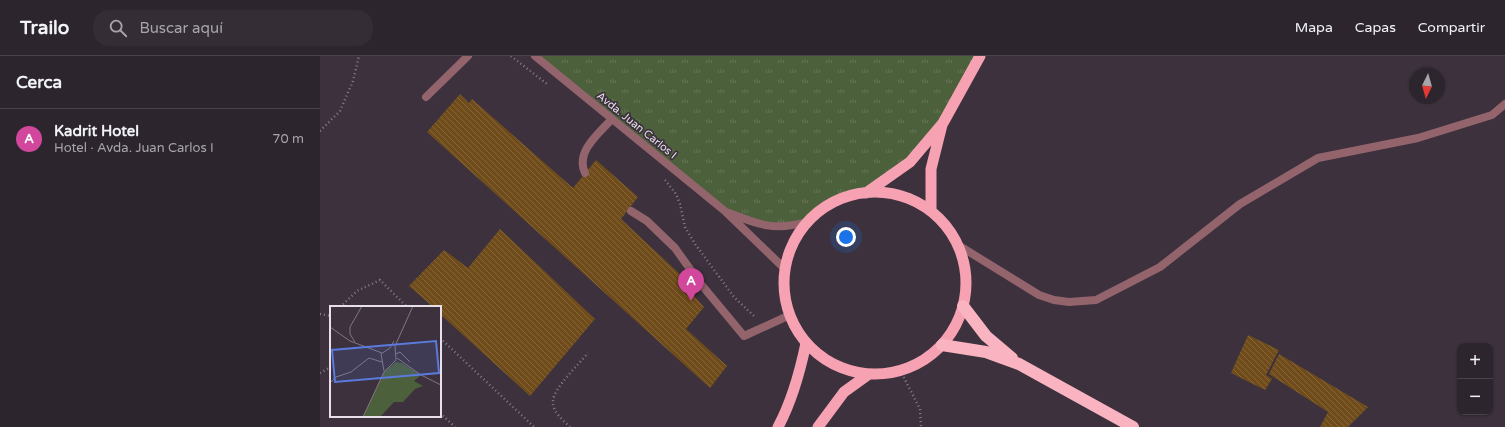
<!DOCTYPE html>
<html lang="es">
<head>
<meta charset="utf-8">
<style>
  body { margin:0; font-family:"Varela Round",sans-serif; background:#352d36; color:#f1f3f6 }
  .controls { position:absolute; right:12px; bottom:12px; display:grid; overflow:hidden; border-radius:8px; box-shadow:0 1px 3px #0004 }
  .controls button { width:36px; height:36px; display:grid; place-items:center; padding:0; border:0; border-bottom:1px solid #48424a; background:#2d252e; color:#f1f3f6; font:20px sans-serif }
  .compass { position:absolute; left:1089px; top:12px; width:36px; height:36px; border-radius:50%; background:#2d252e; box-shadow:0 1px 3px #0004; rotate:185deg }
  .you { position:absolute; left:526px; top:181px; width:14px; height:14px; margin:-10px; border:3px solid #fff; border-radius:50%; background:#1a73e8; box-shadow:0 0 0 6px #1a73e833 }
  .badge { display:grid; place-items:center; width:26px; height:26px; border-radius:50%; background:#95b2f1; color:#fff; font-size:13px; font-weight:700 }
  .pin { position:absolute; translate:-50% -33px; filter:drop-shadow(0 1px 2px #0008) }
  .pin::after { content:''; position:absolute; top:21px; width:14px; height:12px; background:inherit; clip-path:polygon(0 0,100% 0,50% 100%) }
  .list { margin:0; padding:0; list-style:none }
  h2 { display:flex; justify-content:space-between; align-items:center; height:52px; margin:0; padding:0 16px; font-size:17px }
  h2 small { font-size:13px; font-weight:400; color:#a7a5aa }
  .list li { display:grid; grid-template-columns:26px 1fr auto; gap:12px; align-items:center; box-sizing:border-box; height:60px; padding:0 16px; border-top:1px solid #48424a }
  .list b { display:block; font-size:15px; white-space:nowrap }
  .list p { margin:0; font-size:13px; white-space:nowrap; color:#a7a5aa }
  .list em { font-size:13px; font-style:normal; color:#a7a5aa }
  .icon { flex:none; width:22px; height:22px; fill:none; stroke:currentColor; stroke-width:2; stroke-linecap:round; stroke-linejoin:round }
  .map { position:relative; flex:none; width:1185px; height:371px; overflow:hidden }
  header { display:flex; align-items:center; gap:24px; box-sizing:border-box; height:56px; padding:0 20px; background:#2d252e; border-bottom:1px solid #48424a }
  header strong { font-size:19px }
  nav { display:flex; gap:22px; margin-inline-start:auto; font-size:14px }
  .search { width:280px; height:36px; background:#352d36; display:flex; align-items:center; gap:10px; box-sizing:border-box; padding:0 14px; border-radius:16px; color:#a7a5aa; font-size:15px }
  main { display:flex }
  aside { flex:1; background:#2d252e }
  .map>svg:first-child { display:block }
</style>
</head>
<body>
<header>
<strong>Trailo</strong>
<div class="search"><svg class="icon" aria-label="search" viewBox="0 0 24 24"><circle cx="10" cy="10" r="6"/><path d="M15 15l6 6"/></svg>Buscar aquí</div>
<nav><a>Mapa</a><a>Capas</a><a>Compartir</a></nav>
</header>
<main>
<aside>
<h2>Cerca<small></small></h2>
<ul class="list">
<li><span class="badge" style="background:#d1479c">A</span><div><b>Kadrit Hotel</b><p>Hotel · Avda. Juan Carlos I</p></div><em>70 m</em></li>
</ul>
</aside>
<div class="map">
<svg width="1185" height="371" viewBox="0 0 1185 371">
  <defs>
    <pattern id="grass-tufts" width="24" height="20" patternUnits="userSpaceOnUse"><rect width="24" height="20" fill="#4c603b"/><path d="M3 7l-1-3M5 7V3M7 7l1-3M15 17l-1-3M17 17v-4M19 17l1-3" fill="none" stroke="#667657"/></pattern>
    <pattern id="building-back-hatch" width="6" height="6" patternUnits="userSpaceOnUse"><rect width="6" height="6" fill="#704c1b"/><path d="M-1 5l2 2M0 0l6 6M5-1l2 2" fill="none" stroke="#84663c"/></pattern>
  </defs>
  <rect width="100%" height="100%" fill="#3c313d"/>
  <path fill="url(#grass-tufts)" d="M215 0H660L623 67 590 106 546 137 521 140 487 166 453 171 406 156Z"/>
  <path fill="url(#building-back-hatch)" d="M140 38 149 47 152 43 253 132 276 104 318 141 301 163 363 221 360 224 384 251 366 273 407 310 390 332 107 76Z
    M180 173 275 263 210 340 120 258V251H113L89 230 124 194 148 212Z
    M928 279 959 294 946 319 952 323 945 334 911 317Z
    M959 298 1048 351 1028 371H1000L1008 356 949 318Z"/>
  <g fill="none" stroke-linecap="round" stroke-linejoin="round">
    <path stroke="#867d87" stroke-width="2.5" stroke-dasharray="1 3" stroke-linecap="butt" d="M191 0 227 28
      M0 75 20 55 33 25 39 0
      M345 124 356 138 360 148 365 171 375 188 414 241 435 261
      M20 251 37 235 60 224 87 251
      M0 258 11 260
      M120 282 214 371
      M580 314 600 353 601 371
      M0 317 11 311
      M120 357 135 371
      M250 371C244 365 232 356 233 345 233 333 259 308 268 297"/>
    <path stroke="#94646d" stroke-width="8" d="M106 41 148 0
      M265 117C255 96 279 77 292 63
      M311 155 327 165 355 192 380 227 424 280 470 259"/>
    <path stroke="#94646d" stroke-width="8" d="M215 0 406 156 465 213
      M409 157C439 169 455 175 487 166
      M638 189 719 239 734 244 749 246 776 244 840 211 920 148 998 102 1098 82 1172 59 1185 48"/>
    <path stroke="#f6a2b2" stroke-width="11" d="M464 227a91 91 0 1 1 182 0a91 91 0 1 1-182 0Z
      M546 137 590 106 623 67 660 0
      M611 155V113L622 69
      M458 371C472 345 480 316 486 287
      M498 371 524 336 549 318"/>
    <path stroke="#fab3c0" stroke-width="12" d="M643 250 666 280 692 302
      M622 289 666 296 699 308 813 371"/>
  </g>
  <g text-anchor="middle" stroke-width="3.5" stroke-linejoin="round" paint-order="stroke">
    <g font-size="11" fill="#e7e0e8" stroke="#3c313d">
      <text transform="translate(317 69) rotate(39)" y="4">Avda. Juan Carlos I</text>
    </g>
  </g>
  <g transform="translate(10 250)">
    <rect width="111" height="111" fill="#3c313d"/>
    <path d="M66 56 72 57 91 69 84 75 93 80 85 83 73 96H64L50 111H33L54 66Z" fill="#4c603b"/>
    <path fill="none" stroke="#807781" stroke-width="1" d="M0 21 20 35 52 47M25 36 20 28V21L32 0M66 48 70 46 80 56M67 52 91 69 111 79M54 65 51 48 60 42 64 35M0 77 6 71 21 66 39 52 52 56M33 111 54 66 66 54 65 40 83 0"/>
    <path fill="#5a7add" fill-opacity="0.15" stroke="#5a7add" stroke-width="2" d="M106 35 109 67 5 76 2 44Z"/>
    <rect width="111" height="111" fill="none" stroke="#e7e0e8" stroke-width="2"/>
  </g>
</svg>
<div class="controls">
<button>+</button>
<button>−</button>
</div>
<svg class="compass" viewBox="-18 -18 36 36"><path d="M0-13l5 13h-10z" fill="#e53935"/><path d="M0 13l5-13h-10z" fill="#a7a5aa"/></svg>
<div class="you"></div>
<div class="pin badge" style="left:371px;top:245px;background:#d1479c">A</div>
</div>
</main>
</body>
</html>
